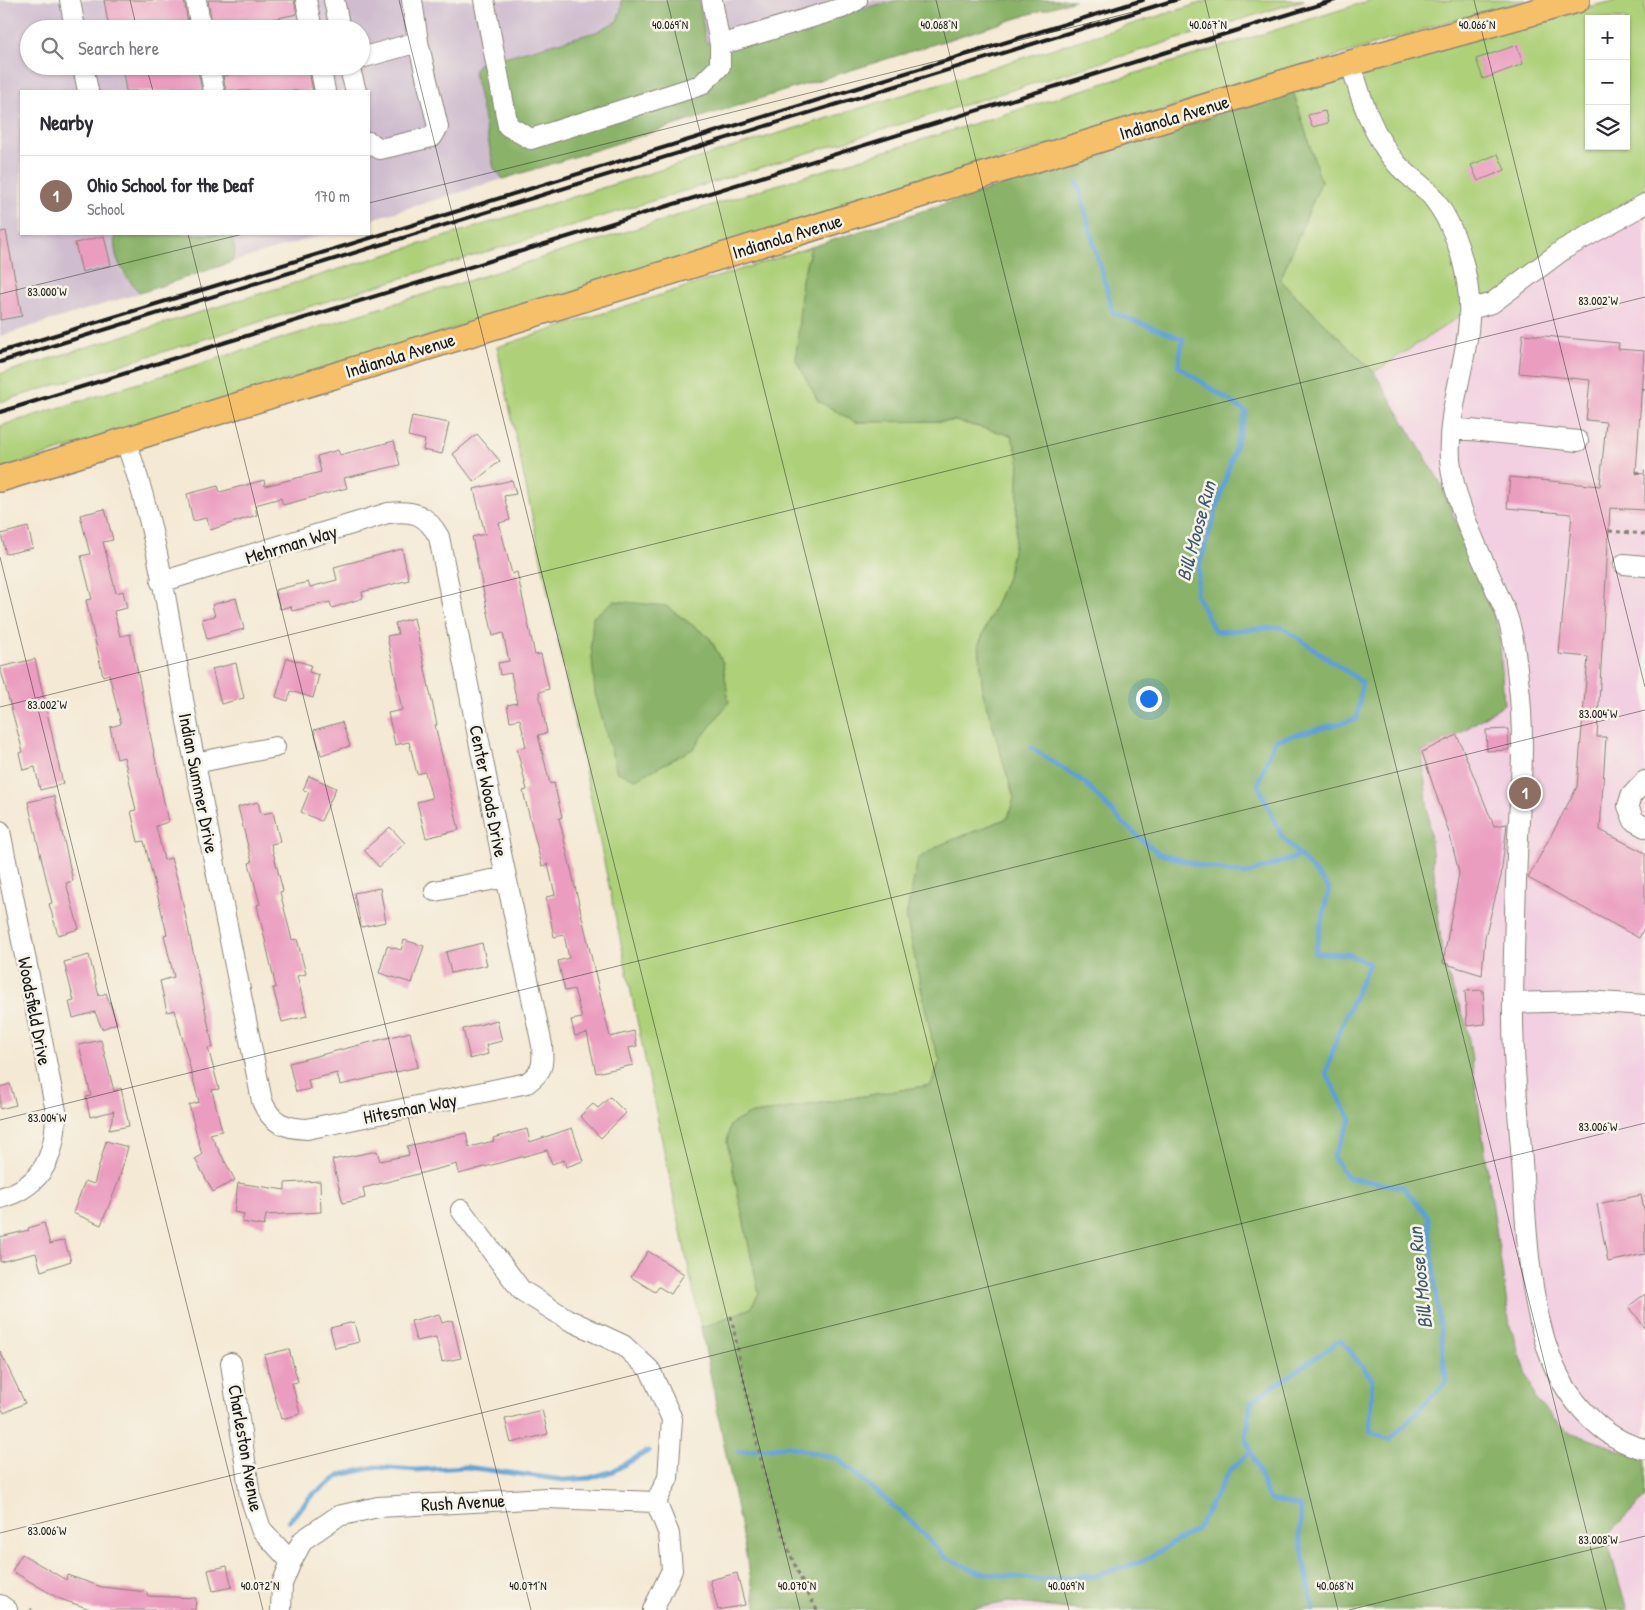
<!DOCTYPE html>
<html lang="en">
<head>
<meta charset="utf-8">
<style>
  body { margin:0; font-family:"Patrick Hand",sans-serif; background:#f7f7f7; color:#2b2b33 }
  .controls { position:absolute; right:15px; top:15px; display:grid; overflow:hidden; border-radius:0px; box-shadow:0 1px 4px #0004 }
  .controls button { width:45px; height:45px; display:grid; place-items:center; padding:0; border:0; border-bottom:1px solid #e1e1e2; background:#fff; color:#2b2b33; font:25px sans-serif }
  .you { position:absolute; left:1148px; top:698px; width:18px; height:18px; margin:-12px; border:4px solid #fff; border-radius:50%; background:#1a73e8; box-shadow:0 0 0 8px #1a73e833 }
  .badge { display:grid; place-items:center; width:32px; height:32px; border-radius:50%; background:#111827; color:#fff; font-size:16px; font-weight:700 }
  .pin { position:absolute; translate:-50% -50%; border:2px solid #fff; box-shadow:0 1px 5px #0006 }
  .list { margin:0; padding:0; list-style:none }
  h2 { display:flex; justify-content:space-between; align-items:center; height:65px; margin:0; padding:0 20px; font-size:21px }
  h2 small { font-size:16px; font-weight:400; color:#7c7c81 }
  .list li { display:grid; grid-template-columns:32px 1fr auto; gap:15px; align-items:center; box-sizing:border-box; height:80px; padding:0 20px; border-top:1px solid #e1e1e2 }
  .list b { display:block; font-size:19px; white-space:nowrap }
  .list p { margin:0; font-size:16px; white-space:nowrap; color:#7c7c81 }
  .list em { font-size:16px; font-style:normal; color:#7c7c81 }
  .icon { flex:none; width:28px; height:28px; fill:none; stroke:currentColor; stroke-width:2; stroke-linecap:round; stroke-linejoin:round }
  .map { position:relative; flex:none; width:1645px; height:1610px; overflow:hidden }
  .search { position:absolute; background:#fff; box-shadow:0 1px 4px #0004; left:20px; top:20px; width:350px; height:55px; display:flex; align-items:center; gap:12px; box-sizing:border-box; padding:0 18px; border-radius:28px; color:#7c7c81; font-size:19px }
  .panel { position:absolute; background:#fff; box-shadow:0 1px 4px #0004; left:20px; top:90px; width:350px; height:145px; border-radius:0px }
  .map>svg:first-child { display:block }
</style>
</head>
<body>
<div class="map">
<svg width="1645" height="1610" viewBox="0 0 1645 1610">
  <rect width="100%" height="100%" fill="#f7f3e8"/>
  <filter id="ink" filterUnits="userSpaceOnUse"><feTurbulence type="fractalNoise" baseFrequency=".02" numOctaves="2"/><feDisplacementMap in="SourceGraphic" scale="10" xChannelSelector="R" yChannelSelector="G"/><feConvolveMatrix kernelMatrix="1 2 1 2 8 2 1 2 1" color-interpolation-filters="sRGB"/></filter>
  <filter id="wash" filterUnits="userSpaceOnUse"><feTurbulence type="fractalNoise" baseFrequency=".0096" numOctaves="4" result="noise"/><feDisplacementMap in="SourceGraphic" scale="20" xChannelSelector="R" yChannelSelector="G"/><feGaussianBlur stdDeviation="1.12" result="paint"/><feColorMatrix in="noise" values="0 0 0 0 0 0 0 0 0 0 0 0 0 0 0 0 0 1.4 0 .05"/><feComposite in="paint" operator="in"/></filter>
  <g filter="url(#wash)">
    <rect width="100%" height="100%" fill="#f4e9d4"/>
    <path fill="#f2cfe1" d="M1645 13V1610H1574L1495 1406 1321 182 1589 146H1626V19Z
      M1009 1602 1078 1610H965Z"/>
    <path fill="#cfbdcf" fill-rule="evenodd" d="M0 0H621L622 7 617 21 596 32 478 64 474 71 494 168 503 179 369 220V91H21V234H115L114 244 121 271 140 293 0 336ZM29 29H361V66H29Z
      M699 0H899L706 43Z
      M231 234H325L232 262 235 251Z"/>
    <path fill="#add079" stroke="#64764a" fill-rule="evenodd" d="M1210 0H1304L0 402V374Z
      M1372 0H1526L1441 24 0 469V426Z
      M1619 0H1645V204L1471 309 1374 372 1280 280 1321 182 1293 91 1574 10ZM1589 19H1626V146H1589Z
      M811 247 802 280 855 422 955 421 1011 435 1019 458 1016 536 1008 575 979 644 983 693 1014 798 1008 818 940 845 906 916 932 1039 940 1060 931 1085 748 1115 730 1125 727 1142 759 1293 751 1308 701 1328 497 347ZM666 606 710 638 723 663Z"/>
    <path fill="#8ab269" stroke="#536742" d="M621 0H699L706 43 899 0H1075L503 179 494 168 474 71 478 64 596 32 617 21 622 7Z
      M1293 91 1321 182 1280 280 1374 372 1440 482 1499 629 1504 704 1457 735 1422 752 1443 963 1467 1026 1510 1326 1536 1400 1567 1431 1645 1459V1497L1606 1537 1627 1610H1078L1009 1602 965 1610H757L701 1328 751 1308 759 1293 727 1142 730 1125 748 1115 931 1085 940 1060 932 1039 906 916 918 859 940 845 1008 818 1014 798 983 693 979 644 1008 575 1016 536 1019 458 1011 435 955 421 855 422 818 401 796 360 802 280 811 247Z
      M115 234H231L235 251 232 262 140 293C124 275 112 259 115 234Z
      M614 601 666 606 710 638 723 663 729 702 693 749 636 779 617 772 595 693 591 644 593 617Z"/>
    <g fill="none" stroke-linecap="round" stroke-linejoin="round">
      <path stroke="#60a0d3" stroke-width="5" d="M1077 182 1113 313 1183 339 1178 366 1246 412 1200 563 1196 594 1215 632 1282 627 1362 682 1357 719 1275 740 1258 784 1281 835 1329 888 1315 953 1348 954 1369 964 1338 1034 1326 1073 1351 1120 1333 1157 1348 1178 1403 1187 1428 1216 1446 1382 1390 1440 1370 1431 1372 1379 1341 1340 1251 1402 1246 1438 1269 1499 1301 1507 1300 1538 1313 1610
        M1032 748 1085 783 1124 824 1158 853 1201 866 1245 874 1300 856
        M738 1452 788 1446 838 1459 912 1522 945 1557 977 1572 1038 1580 1095 1576 1143 1561 1197 1529 1230 1470 1251 1451
        M289 1521 312 1495 341 1475 375 1467 416 1470 466 1467 564 1480 590 1478 613 1471 648 1451"/>
    </g>
    <g id="blocks">
      <path fill="#eb9dc0" d="M104 0H184L189 29H109Z
        M208 0H294L297 14 226 29H213Z
        M1517 45 1523 64 1483 79 1476 59Z
        M122 66H197L202 91H126Z
        M274 66H308L313 91H226L223 76Z
        M1325 111 1328 123 1312 127 1308 115Z
        M1498 154 1505 170 1478 181 1471 165Z
        M6 231 22 316 0 320V232Z
        M104 236 111 265 82 272 75 243Z
        M1523 334 1619 343 1618 349 1644 351 1636 473 1645 474V510L1610 508 1597 737H1606L1600 830 1645 853V926L1639 938 1528 878 1577 787 1588 657 1559 654 1572 514 1507 508 1510 477 1600 486 1606 422 1586 420 1590 380 1519 373Z
        M412 416 449 423 442 454 423 450 425 440 408 436Z
        M477 434 500 461 474 482 453 454Z
        M394 441 400 465 344 478 347 488 283 505 281 498 255 505 257 515 210 530 207 518 193 521 187 494 218 486 220 492 264 480 265 486 321 472 317 456 338 450 340 455Z
        M512 480 516 494 504 496 510 520 499 523 512 574 517 572 535 655 541 654 549 689 539 692 547 733 538 735 550 784 554 783 562 817 559 818 610 1037 634 1031 637 1046 629 1048 633 1065 596 1073 587 1033 575 1036 571 1020 582 1018 574 989 565 991 558 961 569 958 564 935 554 937 546 897 555 895 548 864 542 866 523 791 527 790 517 749 526 747 520 719 510 721 507 705 517 703 511 673 500 675 498 663 509 661 503 633 493 636 472 537 485 534 474 489Z
        M105 509 113 540 103 542 116 593 123 591 127 608 114 611 120 636 130 634 168 822 156 826 164 860 171 858 179 885 213 1047 208 1048 219 1089 212 1090 222 1131 210 1134 235 1180 213 1192 195 1159 202 1155 189 1105 199 1102 175 1010 167 1012 160 981 174 977 164 935 167 934 144 841 138 842 131 811 136 810 124 757 117 759 110 727 121 724 109 674 103 676 86 600 92 599 81 556 90 554 80 515Z
        M28 527 33 548 6 554 1 534Z
        M402 549 409 580 362 592 363 598 332 608 330 602 292 611 291 606 280 609 275 590 308 582 310 587 337 580 334 567Z
        M236 598 244 629 207 639 202 619 215 616 212 605Z
        M414 618 437 725H435L459 830 426 838 417 802 432 798 425 772 417 774 409 742 395 745 388 713 402 710 387 636 398 634 395 623Z
        M287 658 311 665 309 672 319 675 313 698 291 691 288 701 276 697Z
        M35 659 63 784 40 790 35 767 23 770 19 753 23 752 0 667Z
        M236 663 244 698 221 704 212 669Z
        M342 722 350 746 321 755 314 730Z
        M1508 729 1509 750 1487 751 1486 730Z
        M1457 735 1494 826 1507 824 1501 876 1485 937 1482 975 1443 963 1459 873 1450 836 1422 752Z
        M309 776 336 788 321 821 301 812 309 792 303 790Z
        M54 796 73 881 66 883 79 929 58 935 49 904 52 903 28 802Z
        M258 802 261 814 273 812 280 842 271 844 283 891 280 892 292 940 297 939 306 974 297 976 307 1016 282 1022 273 988H276L257 905 260 904 249 863 252 862 238 807Z
        M390 827 405 843 379 867 364 850Z
        M380 888 386 922 361 927 354 893Z
        M404 940 424 946 412 983 379 973 387 946 401 950Z
        M482 943 487 965 451 973 446 952Z
        M89 955 99 996 106 993 117 1023 102 1029 95 1012 73 1018 69 1002 74 1001 64 962Z
        M1483 990 1485 1024 1467 1026 1465 991Z
        M497 1020 502 1041 486 1045 488 1054 470 1059 463 1029Z
        M410 1032 418 1067 340 1085 337 1073 308 1080 310 1089 296 1092 289 1063Z
        M101 1040 114 1091 121 1088 129 1126 109 1130 114 1111 90 1117 86 1097 91 1096 79 1045Z
        M10 1084 16 1105 0 1109V1087Z
        M610 1097 626 1113 601 1138 580 1116 593 1104 598 1108Z
        M572 1128 583 1161 566 1167 564 1160 552 1164 547 1150 459 1174 457 1164 363 1188 365 1198 343 1203 332 1160 377 1151 380 1161 409 1155 407 1146 466 1133 469 1147 494 1141 493 1138 527 1129 530 1142Z
        M106 1141 128 1147 118 1183 101 1225 73 1213 85 1181 94 1184Z
        M320 1181 321 1212 266 1215 264 1226 242 1222 244 1214 234 1212 238 1183 285 1190V1183Z
        M1641 1195 1645 1215V1254L1608 1262 1597 1204Z
        M44 1223 50 1244 64 1240 71 1261 41 1271 36 1253 0 1262V1237L29 1230 28 1228Z
        M648 1251 684 1274 671 1294 659 1287 655 1292 631 1277Z
        M1645 1294V1328L1629 1306Z
        M439 1314 442 1323 452 1320 461 1358 442 1362 436 1337 416 1341 411 1321Z
        M354 1322 359 1342 335 1348 330 1328Z
        M289 1349 298 1382 292 1383 300 1414 281 1419 264 1355Z
        M0 1351 25 1403 4 1413 0 1405Z
        M542 1410 548 1434 511 1443 505 1419Z
        M22 1554 66 1580 67 1575 102 1587 147 1592V1596L196 1598 195 1610H93L60 1599 12 1571Z
        M227 1566 232 1587 213 1591 208 1570Z
        M737 1573 745 1605 718 1610 710 1580Z"/>
    </g>
  </g>
  <g filter="url(#ink)">
    <use href="#blocks" fill-opacity="0" stroke="#888278" stroke-width="1"/>
    <g fill="none" stroke-linecap="round" stroke-linejoin="round">
      <g stroke="#888278" stroke-width="22">
        <path id="minor" d="M70 0 75 29
          M196 0 201 29
          M306 0 312 29
          M334 0 340 29
          M412 0 418 42
          M484 0 508 126 531 139 701 85 720 66V45L712 0
          M720 45 842 8 857 0
          M361 58 418 42 438 127 432 137 380 149 369 142
          M1351 63C1360 97 1373 137 1397 164 1406 175 1420 183 1430 194 1450 218 1462 251 1467 282 1478 343 1446 398 1450 459 1453 500 1477 547 1494 585 1498 596 1505 608 1508 619 1514 637 1516 659 1518 678 1526 741 1520 794 1517 856 1515 903 1514 951 1513 998 1512 1057 1519 1117 1523 1176 1526 1233 1530 1299 1549 1353 1563 1394 1600 1440 1645 1449
          M83 66 88 91
          M209 66 214 91
          M320 66 325 91
          M349 66 356 91
          M1471 309 1492 303 1564 249 1645 204
          M1451 428 1578 441
          M125 440C158 528 169 623 186 716 210 844 237 973 262 1101 271 1123 284 1128 307 1129L527 1083C544 1070 543 1066 542 1045L502 858 439 537C426 514 414 510 388 513L161 582
          M1624 564 1645 566
          M195 763 275 747
          M1645 781 1631 796 1628 806 1634 821 1645 827
          M0 831 56 1111C56 1152 45 1186 0 1198
          M435 891 506 877
          M1513 1003 1585 1001 1645 1005
          M461 1210 521 1290 567 1319 623 1345 650 1370 672 1419 668 1478 656 1502 669 1534 672 1570 653 1610
          M231 1363 250 1496 261 1529 291 1562 282 1584 281 1610
          M291 1562 303 1540 338 1516 378 1507 547 1498 656 1502
          M0 1605 7 1610"/>
      </g>
      <g stroke="#888278" stroke-width="28">
        <path id="major" d="M0 479 1308 75 1577 0"/>
      </g>
      <path stroke="#888278" stroke-width="3" stroke-dasharray="4 4" stroke-linecap="butt" d="M1641 388 1645 390
        M1636 473 1645 471
        M1609 531 1645 534
        M731 1316C752 1416 766 1520 817 1610
        M31 1610 32 1609"/>
      <use href="#minor" stroke="#fff" stroke-width="20"/>
      <use href="#major" stroke="#f6c06b" stroke-width="25"/>
      <path stroke="#1c1c1c" stroke-width="4" d="M0 352 1143 0
        M0 362 1175 0
        M0 412 1335 0"/>
    </g>
  </g>
  <path fill="none" stroke="#1c1c1c" stroke-width="1" stroke-opacity="0.45" d="M130 0 137 29M399 0 800 1610M667 0 1069 1610M936 0 1338 1610M1205 0 1606 1610M1474 0 1645 687M146 66 153 91M369 203 1181 0M188 234 531 1610M0 294 243 234M0 557 263 1610M0 707 1645 297M0 1120 1645 710M0 1533 1645 1123M1349 1610 1645 1536"/>
  <g text-anchor="middle" stroke-width="5" stroke-linejoin="round" paint-order="stroke">
    <g font-size="19" fill="#1c1c1c" stroke="#f7f3e8">
      <text transform="translate(1174 117) rotate(-17)" y="7">Indianola Avenue</text>
      <text transform="translate(787 236) rotate(-17)" y="7">Indianola Avenue</text>
      <text transform="translate(400 355) rotate(-17)" y="7">Indianola Avenue</text>
      <text transform="translate(291 544) rotate(-17)" y="7">Mehrman Way</text>
      <text transform="translate(199 783) rotate(79)" y="7">Indian Summer Drive</text>
      <text transform="translate(489 791) rotate(79)" y="7">Center Woods Drive</text>
      <text transform="translate(35 1011) rotate(79)" y="7">Woodsfield Drive</text>
      <text transform="translate(410 1108) rotate(-11)" y="7">Hitesman Way</text>
      <text transform="translate(246 1448) rotate(80)" y="7">Charleston Avenue</text>
      <text transform="translate(463 1502) rotate(-3)" y="7">Rush Avenue</text>
    </g>
    <g font-size="20" font-style="italic" fill="#3b576e" stroke="#f7f3e8">
      <text transform="translate(1196 531) rotate(-75)" y="7">Bill Moose Run</text>
      <text transform="translate(1420 1278) rotate(-96)" y="7">Bill Moose Run</text>
    </g>
  </g>
  <g font-size="12" text-anchor="middle" fill="#1c1c1c" stroke="#f7f3e8" stroke-width="5" stroke-linejoin="round" paint-order="stroke">
    <text x="670" y="29">40.069°N</text>
    <text x="939" y="29">40.068°N</text>
    <text x="1208" y="29">40.067°N</text>
    <text x="1477" y="29">40.066°N</text>
    <text x="47" y="296">83.000°W</text>
    <text x="1598" y="305">83.002°W</text>
    <text x="47" y="709">83.002°W</text>
    <text x="1598" y="718">83.004°W</text>
    <text x="47" y="1122">83.004°W</text>
    <text x="1598" y="1131">83.006°W</text>
    <text x="47" y="1535">83.006°W</text>
    <text x="1598" y="1544">83.008°W</text>
    <text x="260" y="1590">40.072°N</text>
    <text x="528" y="1590">40.071°N</text>
    <text x="797" y="1590">40.070°N</text>
    <text x="1066" y="1590">40.069°N</text>
    <text x="1335" y="1590">40.068°N</text>
  </g>
</svg>
<div class="controls">
<button>+</button>
<button>−</button>
<button><svg class="icon" aria-label="layers" viewBox="0 0 24 24"><path d="M12 4l9 5-9 5-9-5zM3 14l9 5 9-5"/></svg></button>
</div>
<div class="you"></div>
<div class="pin badge" style="left:1525px;top:793px;background:#8d6e63">1</div>
<div class="search"><svg class="icon" aria-label="search" viewBox="0 0 24 24"><circle cx="10" cy="10" r="6"/><path d="M15 15l6 6"/></svg>Search here</div>
<section class="panel">
<h2>Nearby<small></small></h2>
<ul class="list">
<li><span class="badge" style="background:#8d6e63">1</span><div><b>Ohio School for the Deaf</b><p>School</p></div><em>170 m</em></li>
</ul>
</section>
</div>
</body>
</html>
